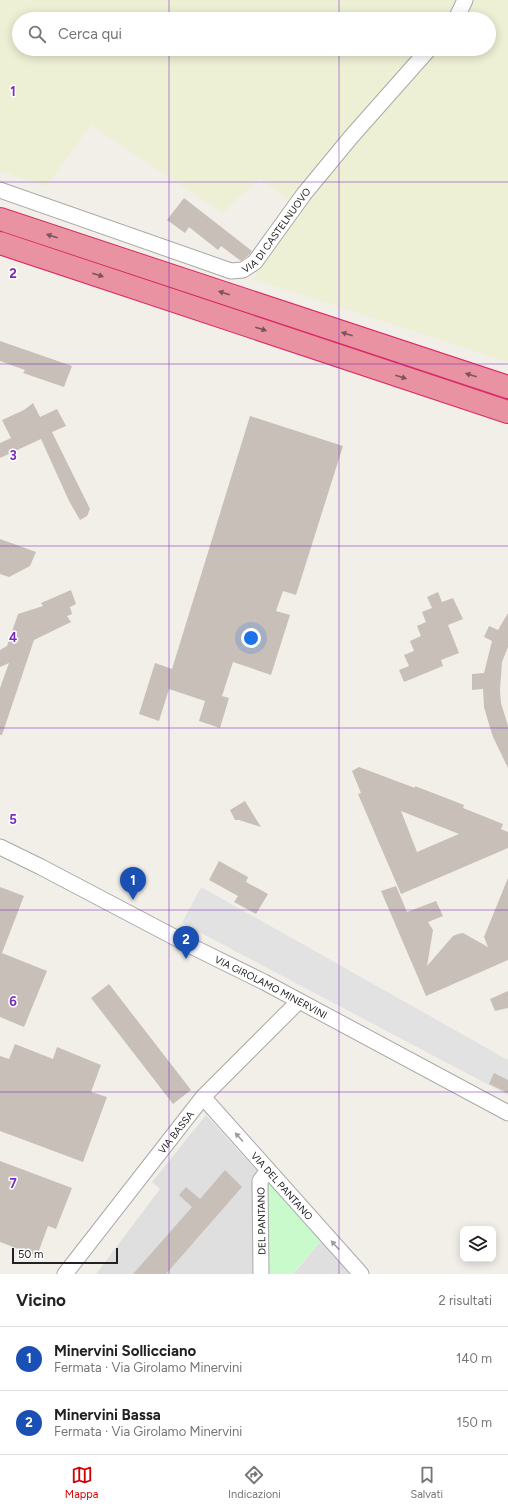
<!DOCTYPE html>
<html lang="it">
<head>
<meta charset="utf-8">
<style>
  body { margin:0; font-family:Figtree,sans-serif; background:#f2f2f2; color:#222 }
  .controls { position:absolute; right:12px; bottom:12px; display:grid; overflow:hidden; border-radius:8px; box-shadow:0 2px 10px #0003 }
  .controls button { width:36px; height:36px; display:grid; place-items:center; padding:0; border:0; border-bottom:1px solid #e0e0e0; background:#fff; color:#222; font:20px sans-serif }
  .scale { position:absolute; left:12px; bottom:10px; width:106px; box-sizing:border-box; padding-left:4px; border:2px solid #222; border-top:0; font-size:11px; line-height:14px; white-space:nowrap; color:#222; -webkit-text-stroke:3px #fff; paint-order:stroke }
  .you { position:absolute; left:251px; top:638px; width:14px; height:14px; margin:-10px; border:3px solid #fff; border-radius:50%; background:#1a73e8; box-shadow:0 0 0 6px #1a73e833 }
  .badge { display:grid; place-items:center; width:26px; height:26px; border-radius:50%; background:#d40000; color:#fff; font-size:13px; font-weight:700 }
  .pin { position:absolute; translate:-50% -33px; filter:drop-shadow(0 1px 2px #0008) }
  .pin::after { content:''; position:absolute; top:21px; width:14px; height:12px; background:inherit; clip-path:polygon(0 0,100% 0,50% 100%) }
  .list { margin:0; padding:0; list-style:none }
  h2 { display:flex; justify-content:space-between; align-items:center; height:52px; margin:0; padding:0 16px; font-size:17px }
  h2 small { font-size:13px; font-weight:400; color:#767676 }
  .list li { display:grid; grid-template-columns:26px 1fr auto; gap:12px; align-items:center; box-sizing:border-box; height:64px; padding:0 16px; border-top:1px solid #e0e0e0 }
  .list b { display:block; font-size:15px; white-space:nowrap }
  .list p { margin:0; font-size:13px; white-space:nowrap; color:#767676 }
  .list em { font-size:13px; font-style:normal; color:#767676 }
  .icon { flex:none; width:22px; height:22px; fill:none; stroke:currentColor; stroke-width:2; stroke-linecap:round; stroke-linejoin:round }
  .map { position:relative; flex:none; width:508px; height:1274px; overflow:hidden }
  .search { position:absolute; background:#fff; box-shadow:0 2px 10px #0003; left:12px; right:12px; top:12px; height:44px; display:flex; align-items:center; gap:10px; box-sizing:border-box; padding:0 14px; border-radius:22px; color:#767676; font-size:15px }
  .sheet { height:180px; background:#fff }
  nav { display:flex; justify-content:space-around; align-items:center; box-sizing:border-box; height:56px; border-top:1px solid #e0e0e0; background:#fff; font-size:11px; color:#767676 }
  nav a { display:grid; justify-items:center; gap:2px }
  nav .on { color:#d40000 }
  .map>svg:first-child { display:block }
</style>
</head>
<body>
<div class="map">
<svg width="508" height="1274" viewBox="0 0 508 1274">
  <rect width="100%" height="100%" fill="#f2efe9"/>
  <path fill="#e0dfdf" d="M206 1115 257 1171 256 1274H96L160 1189 152 1182Z
    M321 1241 354 1274H293Z"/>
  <path fill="#eef0d5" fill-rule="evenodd" d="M0 0H508V362L253 279 297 206 259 178 223 213 91 125 46 187 0 171ZM19 19H489V49H19Z"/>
  <path fill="#c8facc" d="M267 1180 322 1235 321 1241 292 1274H265Z"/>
  <path fill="#e2e2e2" d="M201 887 508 1060V1095L182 923Z"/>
  <path fill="#c7bfb8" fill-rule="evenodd" d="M184 198 252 251 249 255 241 261 221 246 218 250 189 227 185 233 167 220Z
    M0 341 72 366 64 387 23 373 25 370 0 361Z
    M33 403 40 417 57 409 66 426 52 432 90 509 87 516 80 520 69 501 41 439 0 458V443L11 438 2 420 24 410Z
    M250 416 343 446 296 595 283 591 276 611 290 615 271 675 233 662 222 696 229 698 220 728 199 721 205 701 169 689 159 721 139 714 155 663 172 669Z
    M0 539 36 552 30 566 9 577 0 574Z
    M71 590 76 604 70 607 72 614 67 616 71 622 34 640 2 735H0V688L9 663 0 667V650L7 646 18 614 43 606 41 603Z
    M438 592 442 602 453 598 463 619 448 625 459 653 441 660 443 666 404 682 399 670 409 666 404 655 414 651 410 641 421 636 417 626 426 622 422 612 432 608 427 597Z
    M508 613V647L502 662 500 690 501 703 508 726V768L493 737 488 721 484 707 483 689 472 690V674L484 673 492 641 484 637 489 626 498 630Z
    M359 767 415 788V786L464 805 463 808 503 824 501 829 508 832V848L401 894 358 794 361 793 352 771ZM401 811 459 834 417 852Z
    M245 801 261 827 239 820H235L230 810Z
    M219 861 248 877 246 882 268 894 256 914 234 902 238 896 209 880Z
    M508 878V960L426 996 381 891 396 886 407 912 436 901 443 916 428 922 433 930 427 966 453 936 458 934 463 933 488 947 484 937Z
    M0 887 24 896 2 953 47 971 24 1027 0 1017Z
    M109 984 191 1090 173 1104 91 998Z
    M508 991V1008L495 1011 490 999Z
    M15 1044 53 1059 57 1047 101 1065 91 1092 107 1097 83 1162 0 1131V1056L9 1059Z
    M494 1073 508 1080V1093L489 1084Z
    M0 1161 72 1188 56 1229 48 1226 37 1256 0 1242Z
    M225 1170 242 1187 166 1274H133L192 1207 179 1195 186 1187 200 1199Z"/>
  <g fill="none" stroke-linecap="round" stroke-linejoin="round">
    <g stroke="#a9a9a9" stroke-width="17">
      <g id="street">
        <path d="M456 19 465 0"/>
        <path id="s1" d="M0 190 231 271 243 270 255 262 304 194 351 137 429 49"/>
        <path id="s2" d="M0 847 41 867 193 947 264 982 508 1113"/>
        <path id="s3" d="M203 1097 361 1274"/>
        <path id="s4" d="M65 1274 203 1097 299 1001"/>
        <path d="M261 1274 260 1181 268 1170"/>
      </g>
    </g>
    <g stroke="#dc2a67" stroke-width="24">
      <path id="highway" d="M0 219 508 387
        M0 243 508 412"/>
    </g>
    <use href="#street" stroke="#fff" stroke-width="15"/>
    <use href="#highway" stroke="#e892a2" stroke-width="22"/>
  </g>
  <defs><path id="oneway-solid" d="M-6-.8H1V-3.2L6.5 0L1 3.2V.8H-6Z"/></defs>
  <g fill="#7b545c">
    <use href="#oneway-solid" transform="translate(52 236) rotate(-162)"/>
    <use href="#oneway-solid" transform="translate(98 275) rotate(18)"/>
    <use href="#oneway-solid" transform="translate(224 293) rotate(-162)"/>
    <use href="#oneway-solid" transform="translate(261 329) rotate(18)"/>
    <use href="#oneway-solid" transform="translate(347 334) rotate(-162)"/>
    <use href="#oneway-solid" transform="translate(471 375) rotate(-162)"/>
    <use href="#oneway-solid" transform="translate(401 377) rotate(18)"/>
  </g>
  <g fill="#9c9c9c">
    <use href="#oneway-solid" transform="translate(239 1137) rotate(-132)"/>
    <use href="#oneway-solid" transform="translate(335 1245) rotate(-132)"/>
  </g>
  <path fill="none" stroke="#7b2cbf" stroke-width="1" stroke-opacity="0.55" d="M169 0V19M339 0V19M169 49V1274M339 49V1274M0 182H508M0 364H508M0 546H508M0 728H508M0 910H508M0 1092H508"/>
  <g text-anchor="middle" stroke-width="3" stroke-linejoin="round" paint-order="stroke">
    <g font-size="10" fill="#222" stroke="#fff">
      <text dy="4" stroke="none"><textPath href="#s1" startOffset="309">VIA DI CASTELNUOVO</textPath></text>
      <text dy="4" stroke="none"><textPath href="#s2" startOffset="305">VIA GIROLAMO MINERVINI</textPath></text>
      <text dy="4" stroke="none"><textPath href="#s4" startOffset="180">VIA BASSA</textPath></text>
      <text dy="4" stroke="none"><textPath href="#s3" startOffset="119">VIA DEL PANTANO</textPath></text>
      <text transform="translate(261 1221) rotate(-91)" y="4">DEL PANTANO</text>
    </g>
  </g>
  <g font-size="13" text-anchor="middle" font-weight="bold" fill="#7b2cbf" stroke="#fff" stroke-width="3" stroke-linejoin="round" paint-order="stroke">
    <text x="13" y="96">1</text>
    <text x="13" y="278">2</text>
    <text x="13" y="460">3</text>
    <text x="13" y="642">4</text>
    <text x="13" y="824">5</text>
    <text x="13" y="1006">6</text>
    <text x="13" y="1188">7</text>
  </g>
</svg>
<div class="controls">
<button><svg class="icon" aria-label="layers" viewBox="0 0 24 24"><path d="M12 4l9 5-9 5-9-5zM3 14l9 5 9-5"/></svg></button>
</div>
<div class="scale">50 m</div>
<div class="you"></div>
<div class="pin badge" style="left:133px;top:900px;background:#1a4fb4">1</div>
<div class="pin badge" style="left:186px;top:959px;background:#1a4fb4">2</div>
<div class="search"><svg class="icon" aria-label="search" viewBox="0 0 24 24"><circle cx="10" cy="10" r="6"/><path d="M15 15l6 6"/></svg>Cerca qui</div>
</div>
<section class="sheet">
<h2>Vicino<small>2 risultati</small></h2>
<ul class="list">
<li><span class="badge" style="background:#1a4fb4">1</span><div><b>Minervini Sollicciano</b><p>Fermata · Via Girolamo Minervini</p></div><em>140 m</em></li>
<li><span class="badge" style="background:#1a4fb4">2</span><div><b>Minervini Bassa</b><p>Fermata · Via Girolamo Minervini</p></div><em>150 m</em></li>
</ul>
</section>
<nav>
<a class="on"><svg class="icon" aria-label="map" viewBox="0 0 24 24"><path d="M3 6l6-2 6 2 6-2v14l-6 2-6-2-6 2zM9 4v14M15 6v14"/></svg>Mappa</a>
<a><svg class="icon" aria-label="directions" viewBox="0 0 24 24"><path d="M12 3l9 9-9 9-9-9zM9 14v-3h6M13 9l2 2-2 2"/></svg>Indicazioni</a>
<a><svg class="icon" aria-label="saved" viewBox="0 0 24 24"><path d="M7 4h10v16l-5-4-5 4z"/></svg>Salvati</a>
</nav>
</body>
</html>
